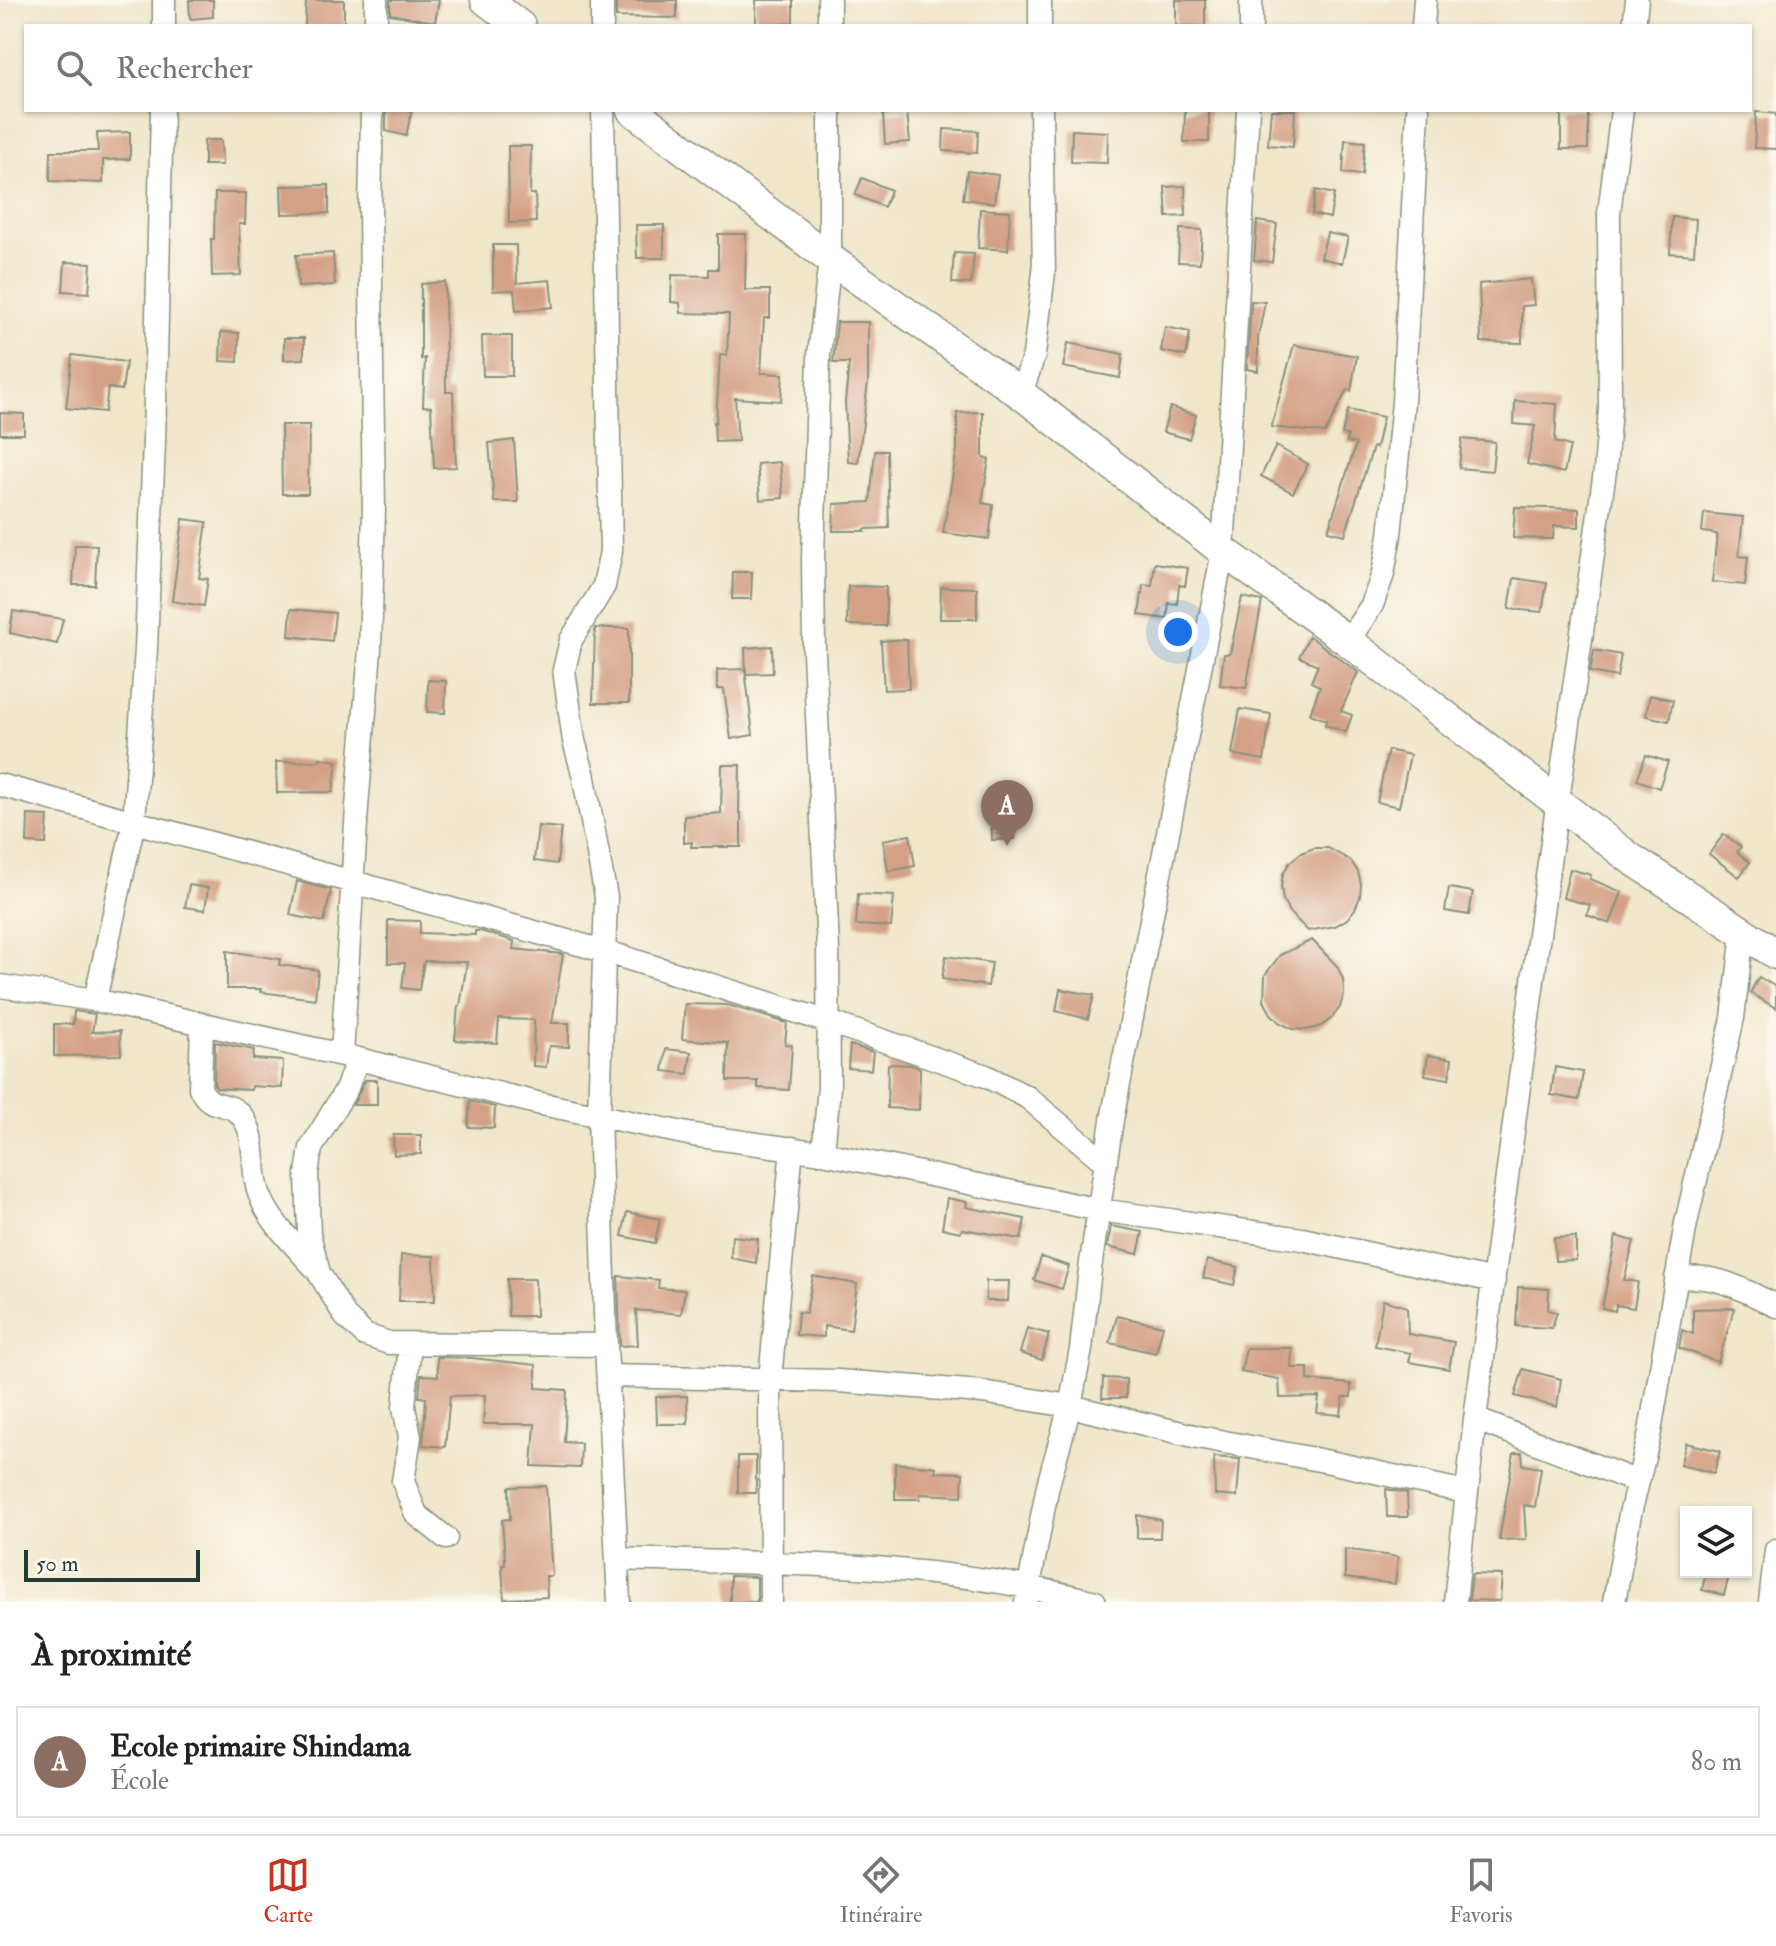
<!DOCTYPE html>
<html lang="fr">
<head>
<meta charset="utf-8">
<style>
  body { margin:0; font-family:"IM FELL Double Pica",serif; background:#f2f2f2; color:#222 }
  .controls { position:absolute; right:24px; bottom:24px; display:grid; overflow:hidden; border-radius:0px; box-shadow:0 2px 6px #0004 }
  .controls button { width:72px; height:72px; display:grid; place-items:center; padding:0; border:0; border-bottom:2px solid #e0e0e0; background:#fff; color:#222; font:40px sans-serif }
  .scale { position:absolute; left:24px; bottom:20px; width:176px; box-sizing:border-box; padding-left:8px; border:4px solid #1f3d34; border-top:0; font-size:22px; line-height:28px; white-space:nowrap; color:#1f3d34; -webkit-text-stroke:6px #fbf7ec; paint-order:stroke }
  .you { position:absolute; left:1178px; top:632px; width:28px; height:28px; margin:-20px; border:6px solid #fff; border-radius:50%; background:#1a73e8; box-shadow:0 0 0 12px #1a73e833 }
  .badge { display:grid; place-items:center; width:52px; height:52px; border-radius:50%; background:#c8321e; color:#fff; font-size:26px; font-weight:700 }
  .pin { position:absolute; translate:-50% -66px; filter:drop-shadow(0 2px 4px #0008) }
  .pin::after { content:''; position:absolute; top:42px; width:28px; height:24px; background:inherit; clip-path:polygon(0 0,100% 0,50% 100%) }
  .list { margin:0; padding:0; list-style:none }
  h2 { display:flex; justify-content:space-between; align-items:center; height:104px; margin:0; padding:0 32px; font-size:34px }
  h2 small { font-size:26px; font-weight:400; color:#767676 }
  .list li { display:grid; grid-template-columns:52px 1fr auto; gap:24px; align-items:center; box-sizing:border-box; height:112px; margin:0 16px 16px; padding:0 16px; border:2px solid #e0e0e0; border-radius:0px }
  .list b { display:block; font-size:30px; white-space:nowrap }
  .list p { margin:0; font-size:26px; white-space:nowrap; color:#767676 }
  .list em { font-size:26px; font-style:normal; color:#767676 }
  .icon { flex:none; width:44px; height:44px; fill:none; stroke:currentColor; stroke-width:2; stroke-linecap:round; stroke-linejoin:round }
  .map { position:relative; flex:none; width:1776px; height:1602px; overflow:hidden }
  .search { position:absolute; background:#fff; box-shadow:0 2px 6px #0004; left:24px; right:24px; top:24px; height:88px; display:flex; align-items:center; gap:20px; box-sizing:border-box; padding:0 28px; border-radius:0px; color:#767676; font-size:30px }
  .sheet { height:232px; background:#fff }
  nav { display:flex; justify-content:space-around; align-items:center; box-sizing:border-box; height:112px; border-top:2px solid #e0e0e0; background:#fff; font-size:22px; color:#767676 }
  nav a { display:grid; justify-items:center; gap:4px }
  nav .on { color:#c8321e }
  .map>svg:first-child { display:block }
</style>
</head>
<body>
<div class="map">
<svg width="1776" height="1602" viewBox="0 0 1776 1602">
  <rect width="100%" height="100%" fill="#fbf7ec"/>
  <filter id="ink" filterUnits="userSpaceOnUse"><feTurbulence type="fractalNoise" baseFrequency=".0125" numOctaves="2"/><feDisplacementMap in="SourceGraphic" scale="16" xChannelSelector="R" yChannelSelector="G"/><feConvolveMatrix kernelMatrix="1 2 1 2 8 2 1 2 1" color-interpolation-filters="sRGB"/></filter>
  <filter id="wash" filterUnits="userSpaceOnUse"><feTurbulence type="fractalNoise" baseFrequency=".006" numOctaves="4" result="noise"/><feDisplacementMap in="SourceGraphic" scale="32" xChannelSelector="R" yChannelSelector="G"/><feGaussianBlur stdDeviation="1.8" result="paint"/><feColorMatrix in="noise" values="0 0 0 0 0 0 0 0 0 0 0 0 0 0 0 0 0 1.4 0 .05"/><feComposite in="paint" operator="in"/></filter>
  <g filter="url(#wash)">
    <rect width="100%" height="100%" fill="#f0e6ca"/>
    <g id="blocks">
      <path fill="#d4a086" d="M189 0H213V17L190 19Z
        M306 0H344V26H305Z
        M390 0H439L435 22 390 14Z
        M616 0H677V18L616 17Z
        M756 0H793V23L756 26Z
        M1176 0H1205V26H1176Z
        M386 110H412L406 136 386 131Z
        M1185 110H1209V142H1184Z
        M1271 110H1295L1293 147 1268 145Z
        M1561 110H1588V149H1561Z
        M907 112 910 142 885 144 883 114Z
        M1756 112 1776 114V149L1754 148Z
        M944 129 978 131 977 153 943 151Z
        M1072 130 1108 132 1107 163 1071 162Z
        M130 132V159L103 160V183L50 181 51 151H98L97 133Z
        M204 140H221L222 165H204Z
        M1345 140 1365 142 1362 175 1343 173Z
        M508 146H531L530 194H535L536 222 509 223Z
        M967 171 998 175 994 203 963 199Z
        M862 178 891 190 884 207 855 195Z
        M329 185V213L282 214 281 186Z
        M1185 186 1186 216 1167 217 1165 187Z
        M1316 190 1334 194 1330 218 1312 214Z
        M215 193H246L245 224H239L241 275 212 276 211 239H214Z
        M980 209 1010 211 1008 250 978 248Z
        M1672 217 1696 219 1694 255 1670 253Z
        M1257 221 1277 224 1272 262 1254 260Z
        M636 225H664V258H637Z
        M1180 229 1202 230 1200 263 1178 262Z
        M1327 233 1348 237 1342 263 1321 258Z
        M718 234H746L745 290H770V318H764L761 373 783 374 781 401 735 398 738 441 715 442 714 422H716L720 355H727L729 314 681 313 680 303 671 302 672 275 709 276V269H718Z
        M493 245H516L517 283 550 280 553 307 516 311 514 290 493 291Z
        M333 253 335 285 298 287 296 255Z
        M954 253 974 254 971 284 952 283Z
        M65 262 91 263 89 293 63 291Z
        M1531 279 1534 305 1522 306V343L1481 342 1479 284Z
        M445 282 446 392H453L456 467 434 468 431 407 423 406 425 358 421 359V284Z
        M1251 301 1265 302 1258 338V371L1247 369Z
        M837 322H868V382L858 463 848 462 845 402 849 363H833Z
        M1165 327 1190 332 1186 356 1161 351Z
        M221 332 239 333 238 362 220 361Z
        M482 336H512V376H483Z
        M284 338H304V359L284 360Z
        M1068 343 1123 354 1120 378 1063 367Z
        M1294 345 1357 356 1351 391 1347 390 1325 433 1271 427Z
        M72 355 126 362 122 390 108 388 105 412 66 408Z
        M1515 401 1557 404 1555 442 1570 446 1564 473 1527 464 1535 426 1514 424Z
        M1170 407 1196 415 1189 439 1163 432Z
        M1348 410 1383 417 1376 448 1373 447 1345 535 1328 531 1356 444 1347 442 1348 435 1342 434Z
        M983 412V458L989 459 982 503 993 505 989 539 943 533 957 449V413Z
        M0 413 24 414V434H0Z
        M281 425H309L308 494H282Z
        M1462 439 1495 442 1492 471 1459 468Z
        M514 440 518 502H494L489 443Z
        M1276 446 1308 464 1293 493 1261 476Z
        M875 451H887L889 528 865 529V531H833L834 504 870 502Z
        M780 462 783 498 760 500 757 464Z
        M1515 507 1579 509V527L1554 526 1553 539 1513 538Z
        M1704 513 1743 517 1739 556 1748 557 1745 585 1712 582 1717 534 1702 532Z
        M183 519 207 522 199 578 208 579 204 606 172 601Z
        M75 545H97L95 585H73Z
        M1155 563 1188 568 1185 586 1179 585 1177 604 1169 603 1167 619 1139 615 1143 585 1152 586Z
        M733 572H752L751 599H732Z
        M1514 578 1547 583 1542 612 1509 609Z
        M848 586 886 587V626L847 625Z
        M941 587 977 588V619H940Z
        M1242 597 1262 601 1246 688 1220 685 1224 654H1230Z
        M291 609 335 613 332 641 289 636Z
        M13 611 63 619 57 644 10 633Z
        M595 628H629V703H593Z
        M1309 636 1358 672 1341 711 1352 715 1346 732 1325 725 1326 720 1310 714 1320 686 1311 682 1318 665 1299 657Z
        M907 639 909 689 884 690 881 641Z
        M772 646 773 673 746 674 745 648Z
        M1594 650 1621 655 1617 677 1590 672Z
        M745 669 753 735 731 739 724 689H717V670Z
        M428 680 446 681 445 713 427 712Z
        M1650 695 1673 700 1669 721 1646 716Z
        M1240 709 1271 714 1264 760 1232 754Z
        M1388 750 1410 755 1399 807 1377 802Z
        M1646 755 1668 762 1659 788 1637 780Z
        M320 758 337 761 333 792 277 793 276 762 319 761Z
        M722 765H740L739 813H741V847H691L692 842 684 843V816L721 813Z
        M1014 800 1015 839 992 840 991 801Z
        M28 815 48 816 46 844 27 843Z
        M538 826 561 828 557 864 534 861Z
        M1724 834 1741 847 1737 852 1750 862 1739 877 1709 854Z
        M910 835 915 866 888 871 883 840Z
        M1314 848H1328L1351 861 1358 872 1361 884 1360 897 1355 909 1347 919 1335 926 1308 931 1289 912 1283 900 1281 887 1283 874 1290 862 1301 853Z
        M1570 869 1591 875 1590 879 1622 892 1610 924 1587 915 1590 905 1563 898Z
        M297 881 331 890 324 922 290 915Z
        M189 885 208 888 205 910 185 907Z
        M1449 888 1473 892 1469 915 1445 911Z
        M858 894 894 896 891 927 856 925Z
        M388 920 420 921V933L475 935V931H480L514 941 513 949 563 954 552 1023H569V1047L549 1046 546 1067 533 1066 534 1020 499 1019 497 1043 455 1040 458 1006H460L467 962 424 961 419 990 402 988 405 963H388Z
        M1312 940 1337 966 1343 979 1344 993 1340 1007 1332 1018 1321 1026 1307 1030 1293 1029 1280 1023 1271 1014 1264 1001 1265 975 1280 955Z
        M227 951 280 959 279 965 318 970 315 999 260 992 261 989H227Z
        M946 956 992 963 988 986 942 979Z
        M1759 977 1776 987V1008L1750 993Z
        M1060 989 1094 995 1088 1019 1056 1011Z
        M685 1004 728 1005 787 1023 785 1044 792 1045 789 1090 758 1088V1081H727L728 1043 682 1039Z
        M74 1011 95 1014 92 1032 120 1031 121 1055 54 1056V1024H73Z
        M215 1042 254 1050 253 1059 283 1061 282 1088 252 1086 251 1090 217 1088 214 1084Z
        M850 1045 873 1052 871 1070 848 1068Z
        M666 1049 691 1052 688 1074 663 1071Z
        M1428 1055 1452 1059 1449 1079 1425 1075Z
        M888 1064 911 1065 920 1068 919 1110 887 1108Z
        M1555 1067 1583 1072 1579 1100 1551 1095Z
        M365 1080H377V1105H353Z
        M470 1101 495 1107 494 1128 468 1127Z
        M393 1135H421V1154L394 1155Z
        M947 1198 967 1202 966 1207 1025 1219 1021 1239 962 1229 961 1232 942 1228Z
        M627 1212 660 1219 655 1243 622 1236Z
        M1111 1226 1143 1232 1138 1254 1107 1247Z
        M732 1236 758 1239 756 1263 731 1258Z
        M1616 1236 1634 1241 1624 1280 1638 1282 1634 1308 1616 1305 1615 1311 1602 1308Z
        M1576 1237V1260L1555 1261 1554 1238Z
        M401 1255 434 1256 435 1301H399Z
        M1041 1257 1069 1266 1062 1289 1034 1280Z
        M1207 1260 1238 1267 1234 1285 1203 1278Z
        M618 1276 659 1280 658 1288 685 1290 681 1314 636 1310 638 1345 620 1346Z
        M813 1276 857 1284 851 1330 824 1326V1337L796 1335 798 1312 806 1313Z
        M507 1279H535L536 1316H508Z
        M986 1281H1009L1008 1301H986Z
        M1518 1287 1549 1289 1548 1310 1557 1312 1552 1328 1516 1326Z
        M1383 1300 1407 1307 1408 1334 1454 1342 1449 1369 1409 1362 1411 1353 1375 1346Z
        M1735 1308 1718 1362 1679 1348 1682 1330 1693 1334V1309Z
        M1117 1316 1163 1326 1156 1353 1110 1343Z
        M1027 1328 1049 1334 1042 1360 1020 1353Z
        M1246 1348H1292L1291 1368H1308V1380L1351 1384V1397H1343L1341 1415 1317 1413 1319 1397 1280 1398 1279 1379 1241 1372Z
        M437 1357 472 1358 536 1365V1388L567 1390 564 1442 581 1443 580 1468 532 1466 535 1424H483L485 1395 450 1396 445 1447 423 1445 426 1398 419 1397 421 1375 438 1376Z
        M1523 1369 1561 1379 1557 1407 1515 1396Z
        M1103 1378 1126 1379V1398H1102Z
        M687 1396 688 1424H657L656 1397Z
        M1686 1443 1720 1451 1714 1473 1680 1465Z
        M1514 1453H1522L1523 1465 1541 1468 1535 1507 1524 1505 1526 1539 1499 1540Z
        M738 1456H756V1493H738Z
        M1214 1457 1240 1459 1237 1497 1215 1495Z
        M895 1463 936 1467 935 1472 963 1473 962 1496 920 1494V1499H895Z
        M546 1486 552 1576H546L547 1597 504 1599 502 1565H505V1558L502 1520 510 1519 509 1487Z
        M1386 1489 1407 1493 1408 1517H1387Z
        M1137 1515 1161 1520 1160 1538H1137Z
        M1345 1549 1398 1557 1395 1584 1345 1578Z
        M1706 1572H1730L1724 1595 1702 1590Z
        M1472 1574 1502 1575 1500 1601 1469 1600Z
        M730 1576 757 1577V1602H730Z"/>
    </g>
  </g>
  <g filter="url(#ink)">
    <use href="#blocks" fill-opacity="0" stroke="#88927f" stroke-width="2"/>
    <g fill="none" stroke-linecap="round" stroke-linejoin="round">
      <g stroke="#88927f" stroke-width="25">
        <path id="street" d="M602 0V26
          M829 0V26
          M1040 0V26
          M164 26V0
          M376 26V0
          M1251 26V0
          M1423 26 1425 0
          M1634 26 1637 0
          M603 110 611 551 604 586 571 640 564 670 574 741 583 773 606 897 599 1114 606 1345 619 1602
          M1021 394 1034 355 1044 272 1041 110
          M1348 641 1372 605 1383 574 1390 535 1403 402 1418 110
          M0 785 604 951 829 1022 986 1076 1027 1097 1106 1163
          M0 986 95 1000 342 1055 537 1103 693 1135 823 1153 1100 1210 1302 1239 1494 1281
          M95 1000 134 822 146 649 154 441 162 110
          M202 1024 200 1088C210 1111 227 1100 240 1114 259 1134 250 1170 259 1193 269 1222 296 1246 316 1269
          M342 1055 357 807 370 650 374 510 370 209 372 110
          M357 1059 347 1088 311 1148 307 1174 309 1234 319 1273 345 1316 365 1335 389 1343 606 1345
          M823 1153 829 1087 828 949 814 652 813 559 819 355 830 259V110
          M1676 1278C1718 1274 1740 1288 1776 1306
          M410 1344 404 1407 410 1437 403 1481 416 1514 446 1538
          M609 1376 838 1381 982 1392 1070 1406 1198 1437 1330 1462 1465 1492
          M1475 1419 1638 1482
          M618 1559C778 1564 940 1561 1095 1602
          M771 1602 770 1379 792 1148
          M1026 1602 1048 1485 1070 1406 1081 1349 1090 1269 1112 1120 1223 551 1248 110
          M1455 1602 1475 1419 1542 912 1605 471 1610 408 1609 213 1622 110
          M1614 1602 1630 1514 1649 1437 1686 1223 1733 1018 1743 932
          M1770 1602 1776 1550"/>
      </g>
      <g stroke="#88927f" stroke-width="33">
        <path id="secondary" d="M486 0 520 26
          M632 110 830 259 1021 394 1223 551 1348 641 1630 858 1776 954"/>
      </g>
      <use href="#street" stroke="#fff" stroke-width="22"/>
      <use href="#secondary" stroke="#fff" stroke-width="30"/>
    </g>
  </g>
</svg>
<div class="controls">
<button><svg class="icon" aria-label="layers" viewBox="0 0 24 24"><path d="M12 4l9 5-9 5-9-5zM3 14l9 5 9-5"/></svg></button>
</div>
<div class="scale">50 m</div>
<div class="you"></div>
<div class="pin badge" style="left:1007px;top:846px;background:#8d6e63">A</div>
<div class="search"><svg class="icon" aria-label="search" viewBox="0 0 24 24"><circle cx="10" cy="10" r="6"/><path d="M15 15l6 6"/></svg>Rechercher</div>
</div>
<section class="sheet">
<h2>À proximité<small></small></h2>
<ul class="list">
<li><span class="badge" style="background:#8d6e63">A</span><div><b>Ecole primaire Shindama</b><p>École</p></div><em>80 m</em></li>
</ul>
</section>
<nav>
<a class="on"><svg class="icon" aria-label="map" viewBox="0 0 24 24"><path d="M3 6l6-2 6 2 6-2v14l-6 2-6-2-6 2zM9 4v14M15 6v14"/></svg>Carte</a>
<a><svg class="icon" aria-label="directions" viewBox="0 0 24 24"><path d="M12 3l9 9-9 9-9-9zM9 14v-3h6M13 9l2 2-2 2"/></svg>Itinéraire</a>
<a><svg class="icon" aria-label="saved" viewBox="0 0 24 24"><path d="M7 4h10v16l-5-4-5 4z"/></svg>Favoris</a>
</nav>
</body>
</html>
